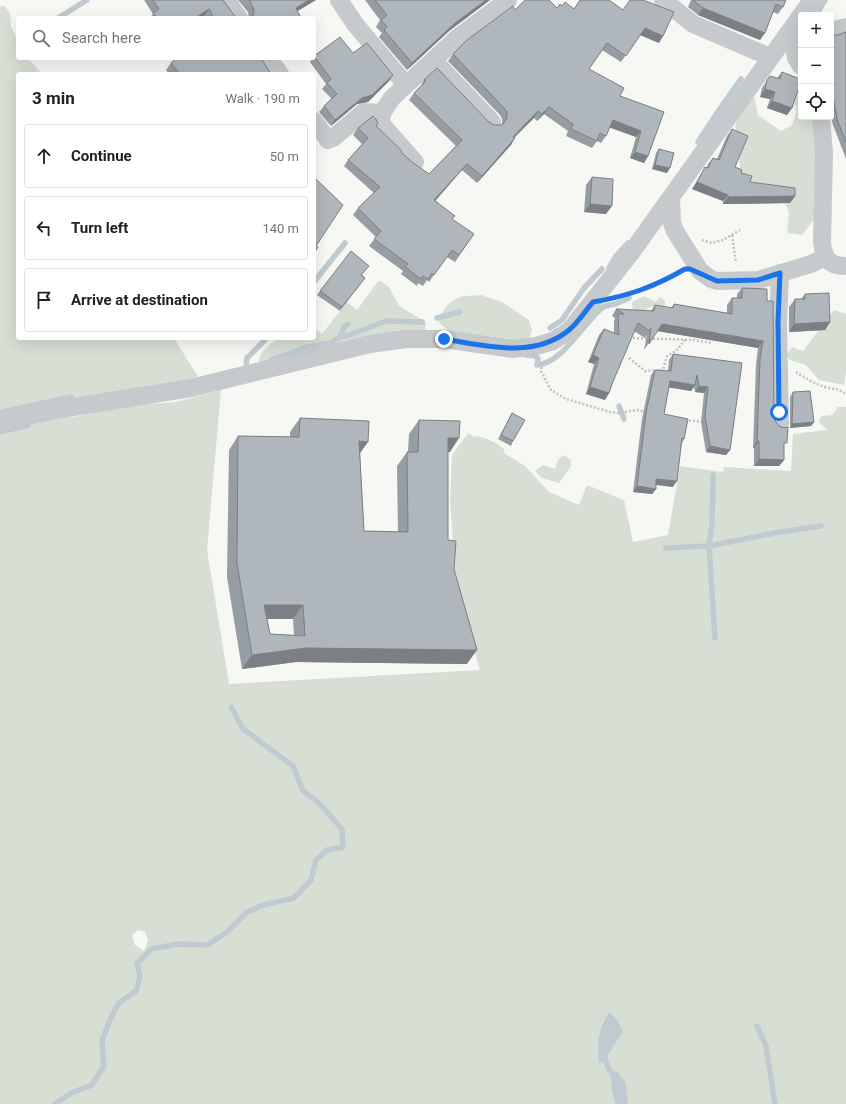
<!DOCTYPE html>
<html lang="en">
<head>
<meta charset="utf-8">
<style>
  body { margin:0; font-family:Roboto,sans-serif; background:#f2f2f2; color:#202124 }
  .controls { position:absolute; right:12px; top:12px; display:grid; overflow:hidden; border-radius:4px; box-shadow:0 4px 16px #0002 }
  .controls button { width:36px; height:36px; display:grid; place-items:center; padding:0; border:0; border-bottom:1px solid #e0e0e0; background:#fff; color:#202124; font:20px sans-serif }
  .stop { position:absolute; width:12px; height:12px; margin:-9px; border:3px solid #1a73e8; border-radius:50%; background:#fff }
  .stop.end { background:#1a73e8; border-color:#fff; box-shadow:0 1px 4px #0008 }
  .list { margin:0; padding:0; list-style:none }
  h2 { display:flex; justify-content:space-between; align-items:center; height:52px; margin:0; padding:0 16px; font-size:17px }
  h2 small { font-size:13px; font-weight:400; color:#757577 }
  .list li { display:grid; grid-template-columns:26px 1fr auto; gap:12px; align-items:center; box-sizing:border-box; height:64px; margin:0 8px 8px; padding:0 8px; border:1px solid #e0e0e0; border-radius:4px }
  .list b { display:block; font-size:15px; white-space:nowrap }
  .list em { font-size:13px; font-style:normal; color:#757577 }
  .icon { flex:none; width:22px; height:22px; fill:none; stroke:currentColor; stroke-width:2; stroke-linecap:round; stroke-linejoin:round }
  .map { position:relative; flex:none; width:846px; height:1104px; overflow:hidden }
  .search { position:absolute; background:#fff; box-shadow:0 4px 16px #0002; left:16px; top:16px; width:300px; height:44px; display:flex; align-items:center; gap:10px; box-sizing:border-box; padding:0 14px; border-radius:4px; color:#757577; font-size:15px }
  .panel { position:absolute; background:#fff; box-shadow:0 4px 16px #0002; left:16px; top:72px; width:300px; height:268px; border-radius:4px }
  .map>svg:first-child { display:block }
</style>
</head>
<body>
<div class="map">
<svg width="846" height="1104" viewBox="0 0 846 1104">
  <rect width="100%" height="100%" fill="#f7f7f3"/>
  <path fill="#d7dfd4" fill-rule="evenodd" d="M0 6H5L10 13 11 27 18 41V58H28L42 74H18V338H174L200 380 0 417Z
    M799 83 801 85V117H813L816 152 815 218 802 235 787 233 789 213 782 195 747 189 740 169 738 142 735 126 746 95 753 90 758 115 781 131 792 125 797 111 791 90Z
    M379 280 389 287 399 306 426 322 425 331 259 366C256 354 269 346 277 338H314V328L322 334 347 302 357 310Z
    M481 295 502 302 529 320 532 331 528 341 514 344 454 334 439 323C440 311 448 303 458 298 464 295 474 296 481 295Z
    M644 296 655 302 661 297 665 301V306L659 309 650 307 642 312H633L632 302Z
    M834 310 846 314V371L844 385 819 380 806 365 790 360 786 355 792 347 803 351Z
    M221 390 207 550 229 684 480 670 456 586 450 500 452 455 468 433 475 437 477 436C488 439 495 442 504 449V453L525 466 549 492 579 505 587 485 624 500 633 542 668 535 680 466 723 472 724 467 791 471 793 434 827 430 819 422 821 416 832 415 838 407H846V1104H628L627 1100 612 1092 615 1104H0V432L61 415 73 417 132 405 176 402ZM138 930 145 932 148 941 144 951 135 945 132 935ZM604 1018 618 1040 610 1049 606 1061 598 1051 599 1034Z
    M563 455 571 460V466L559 483 542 478 535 471 543 465 555 469 558 460Z"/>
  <path fill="#c0cbd1" d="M610 1012 617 1020 623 1031C617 1043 610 1048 606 1061L599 1063C597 1045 597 1026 610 1012Z
    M617 1071 626 1083 628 1104H615L612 1092 611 1072Z"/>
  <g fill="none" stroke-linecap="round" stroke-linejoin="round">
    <path stroke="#c0cbd1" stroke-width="5.5" d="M816 15 825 0
      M58 18 87 0
      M698 142 719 110 741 79
      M609 268 616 256 628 243
      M314 282 345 243
      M437 318 460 312
      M550 328 562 320 584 288 602 269
      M340 337 347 336 386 321 422 322
      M526 355 536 356 538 359 537 365C562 364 584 322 603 307 607 305 611 305 615 304 620 302 625 300 629 298
      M271 360 307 347 330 343 340 337 344 327 348 324
      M246 367 247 358 267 338
      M619 406 624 419
      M2 412 71 397
      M0 432 28 425
      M713 475 712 524 709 546 715 638
      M666 548 709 546 780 532 821 526
      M757 1026 766 1046 775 1104
      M604 1055 607 1065 614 1078
      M55 1104 71 1093 92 1085 104 1066 102 1041 109 1022 118 1004 136 991 140 976 137 964 151 949 178 944 207 945 227 932 246 913 263 905 294 898 311 880 316 860 327 850 343 847 342 829 318 802 303 791 293 766 243 729 231 707"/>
    <path stroke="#bfc1c4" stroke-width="2.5" stroke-dasharray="2 2" stroke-linecap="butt" d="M732 235 736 263
      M702 240 712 243 723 240 740 230
      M619 297 655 285 681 272
      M633 338 694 340 712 343
      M629 358 645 371 663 370 667 356 676 351 685 340
      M542 363 541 371 551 390 566 399 610 412 618 413 638 410 645 412
      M796 372C805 378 815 384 825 387 836 390 835 387 846 394
      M685 420 704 422"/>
    <path stroke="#c6cacd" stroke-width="18" d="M226 0 239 18
      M339 0 355 24 406 85
      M663 0 693 24 770 57
      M831 31 846 27
      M793 41 796 58 801 66
      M268 58 280 74
      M433 60 492 122
      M821 117 824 153 822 242C824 258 828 266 846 266
      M314 121 328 140 333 138 364 112 382 113
      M415 162 383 126 381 121 382 113 392 98 456 39 508 0
      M671 197 672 223 675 231 700 271 711 279 717 281 758 280 811 264 825 257
      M0 422 61 409 191 388 370 344 406 339H444L513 349 536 346 553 341 570 330 631 253 812 0
      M780 424 778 322 780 273"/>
  </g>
  <path fill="#969da3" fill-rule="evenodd" d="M144 0H223L236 18H205L204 16 201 18H150L153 14Z
    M238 0H316L297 11 301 18H249L248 12Z
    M365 0H490L449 31 407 70 379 37 382 33 376 27 380 20Z
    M580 0 659 43 640 35 621 62 602 50 589 69 620 96 664 112 648 156 644 163 630 158 636 137 610 127 606 136 601 143 597 141 592 148 566 136 568 131 544 114 537 121 534 118 514 137 511 145 477 183 462 170 435 200 452 219 474 234 455 262 447 257 429 282 427 280 423 286 418 283 417 286 401 274 403 271 369 246 376 237 353 215 358 208 374 193 344 166 348 160 362 144 353 135 358 128 378 124 376 126 401 153 412 162 429 174 456 146 409 100 414 93 420 87 424 80 489 122 494 125H500L502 124V119L500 115 448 61 453 54 515 10 557 8 562 6 574 9Z
    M691 0H786L783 7 778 14 773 12 760 40 698 15 688 7Z
    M846 32V159L833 125 831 117V34L832 35H838Z
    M353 53 393 75 389 81 368 102 357 104 331 126 319 112 324 106 332 99 322 89 326 84 310 62 313 58H314V56Z
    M171 63 271 74H169L166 70Z
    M782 72 792 108 787 115 767 108 770 99 760 97 762 88 770 76 777 78Z
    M732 129 735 167 750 182 795 196 790 203 723 204V201L692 189 701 174 705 167H707L708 164 713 158 717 159 727 136Z
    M659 149 667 173 652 169 656 153Z
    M592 177 606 214 584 212 586 185Z
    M362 275 365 278 340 311 317 295 320 291Z
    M742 288 767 301 774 418 784 447V460L779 466H754V448H753L756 365 758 348 657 331 644 350 647 335 645 338 634 331 612 384 609 393 605 400 586 394 594 364 588 362 599 335 604 329 614 333V321L615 318 612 316 616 309 651 311 655 305 671 308 674 304 727 313V305L732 298H737V294Z
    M805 294 830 322 825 330 789 332V307L795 299H801Z
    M673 354 742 363 730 450 726 455 706 452 701 422 704 393 695 392 694 387 691 391 669 387 664 414 684 439 682 443 673 487 656 485V489L652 494 633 492 642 419 651 375 655 370 668 371 669 360Z
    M793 392 814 422 811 426 790 428V397Z
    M512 413 513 441 511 446 498 439 510 417Z
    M300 418 360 453 364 531 398 532 397 466 407 452H408L409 434 419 420 450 452H448V540L454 569 467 664 296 662 242 669 227 577 229 450 238 436 290 437V432ZM267 619H293L294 635 270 634Z"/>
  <path fill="#7a8084" d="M309 0H316L291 15 296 8Z
    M486 0H490L449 31 407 70 412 63 454 24Z
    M703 8 765 33 760 40 698 15Z
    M209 9 204 16 201 18H195Z
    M645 28 663 36 659 43 640 35Z
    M393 75 389 81 368 102 357 104 331 126 335 120 362 98Z
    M765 89 775 92 770 99 760 97Z
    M772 101 792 108 787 115 767 108Z
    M549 107 544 114 537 121 542 114Z
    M538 111 534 118 509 143 513 137Z
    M613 120 641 131 636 137 608 127Z
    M515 138 511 145 477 183 482 176Z
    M635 152 648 156 644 163 630 158Z
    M467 164 462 170 430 207 434 200Z
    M655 165 670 168 667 173 652 169Z
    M697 182 728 195 723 201 692 189Z
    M795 196 790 203 723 204 728 197Z
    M590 204 612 206 606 214 584 212Z
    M830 322 825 330 789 332 794 324Z
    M662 324 763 341 758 348 657 331Z
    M593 355 599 358 594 364 588 362Z
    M670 381 695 385 691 391 666 387Z
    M699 386 708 387 704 393 695 392Z
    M590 387 609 393 605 400 586 394Z
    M814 422 811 426 790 428 792 424Z
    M448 438H459L450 452H438Z
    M359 441 368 442 358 456Z
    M757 441H759L754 448H753Z
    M710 446 730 450 726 455 706 452Z
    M759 459 784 460 779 466H754Z
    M656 479 677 481 673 487 652 484Z
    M637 486 656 489 652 494 633 492Z
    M264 605H303L293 619H254Z
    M306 648 477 650 467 664 296 662 242 669 252 655Z"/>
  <path fill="#afb7bd" stroke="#7a8084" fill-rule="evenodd" d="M153 0H223L236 18H214L209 9 195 18H157L153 13 159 9Z
    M249 0H309L296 8 301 18H283L282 17 280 18H251L253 16 254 10 252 5Z
    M375 0H486L454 24 412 63 384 30 387 27 381 20 387 15Z
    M525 0H549L557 8 560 4 562 6 565 2 574 9 580 0H609L623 10 630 0H643L674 12 663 36 645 28 626 56 607 43 589 69 624 88 620 96 664 112 648 156 635 152 641 131 613 120 606 136 600 133 597 141 571 129 573 124 549 107 542 114 538 111 513 137 515 138 482 176 467 164 434 200 455 216 452 219 474 234 459 255 452 250 434 275 432 273 428 279 423 276 421 279 405 267 408 264 374 239 381 231 358 208 380 187 348 160 368 138 358 128 373 116 376 119 378 124 376 126 399 148 402 151 401 152 412 162 429 174 462 140 414 93 426 81 424 80 437 68 489 122 494 125H500L504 123 507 118V112L504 108 453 54 467 40 513 6 515 10Z
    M693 0H786L783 7 776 4 765 33 703 8Z
    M846 32V142L837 119 832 91H831V34L832 35H838Z
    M340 37 353 53 367 43 393 75 372 95 362 98 335 120 324 106 337 94 327 83 331 79 314 56Z
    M177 58H261L271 74H180L171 63Z
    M782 72 800 79V84L792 108 772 101 775 92 765 89 767 80 770 76 780 79Z
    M732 129 748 136 735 167 742 170 741 173 752 176 750 182 795 188V196L728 197V195L697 182 705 167 708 168 713 158 719 160Z
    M314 144 316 148 314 149Z
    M659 149 674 153 670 168 655 165Z
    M592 177 613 179 612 206 590 204Z
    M315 178 343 205 316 246 318 247 314 253V180Z
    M351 251 369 266 361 275 365 278 342 307 320 291Z
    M742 288 767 289V301H773L774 418 776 422 779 426 784 428 788 427 787 443H784V460L759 459V441H757L760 359 763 341 662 324 649 344 651 328 650 331 638 323 612 384 609 393 590 387 599 358 593 355 604 329 619 335 618 314H624L616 309 654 311 655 305 673 308 674 304 732 314V298H742Z
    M829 293 830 322 794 324 795 299H805V294Z
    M673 354 742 363 730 450 710 446 705 416 708 387 699 386 697 375 695 385 670 381 664 414 688 419 684 439 682 438 677 481 656 479V489L637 486 646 413 655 370 671 371Z
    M810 391 814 422 792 424 793 392Z
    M512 413 525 420 513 441 501 435Z
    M300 418 369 421 368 442 359 441 364 531 408 532 407 452H418L419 420 460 421 459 438H448V540L456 541 454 569 477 650 306 648 252 655 237 563 238 436 299 437ZM264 605H303L305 636 270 634Z"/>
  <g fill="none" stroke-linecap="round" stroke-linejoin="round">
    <path stroke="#1a73e8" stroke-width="5" d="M444 339C485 346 534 359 569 330 578 323 585 311 593 302 628 296 654 287 685 269H690L717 281 758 280 780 273 778 322 779 412"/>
  </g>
</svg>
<div class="controls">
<button>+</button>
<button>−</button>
<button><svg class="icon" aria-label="locate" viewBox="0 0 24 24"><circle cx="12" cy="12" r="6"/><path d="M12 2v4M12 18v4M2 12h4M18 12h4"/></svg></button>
</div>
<div class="stop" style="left:779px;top:412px"></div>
<div class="stop end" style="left:444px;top:339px"></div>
<div class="search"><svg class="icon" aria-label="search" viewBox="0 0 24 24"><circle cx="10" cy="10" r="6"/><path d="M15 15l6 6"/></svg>Search here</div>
<section class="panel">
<h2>3 min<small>Walk · 190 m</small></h2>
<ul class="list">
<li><svg class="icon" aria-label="ahead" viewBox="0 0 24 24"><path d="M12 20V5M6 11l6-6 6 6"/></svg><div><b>Continue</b></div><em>50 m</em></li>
<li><svg class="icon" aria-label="left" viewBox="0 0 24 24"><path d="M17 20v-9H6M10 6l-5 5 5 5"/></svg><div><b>Turn left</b></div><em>140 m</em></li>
<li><svg class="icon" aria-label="arrive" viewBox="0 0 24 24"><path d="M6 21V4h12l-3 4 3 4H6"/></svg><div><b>Arrive at destination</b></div></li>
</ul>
</section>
</div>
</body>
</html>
